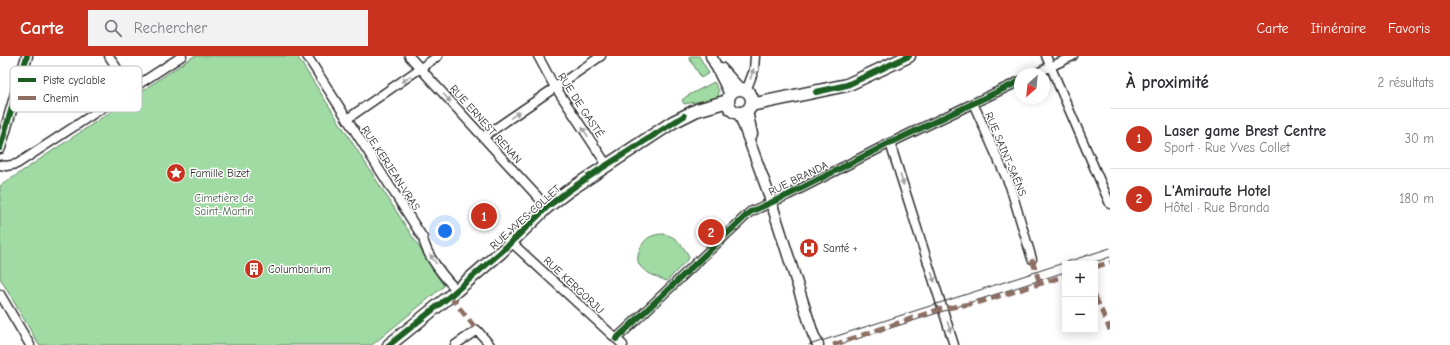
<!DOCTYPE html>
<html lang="fr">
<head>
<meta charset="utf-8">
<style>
  body { margin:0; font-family:"Comic Neue",sans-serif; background:#f2f2f3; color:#2b2b33 }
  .controls { position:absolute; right:12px; bottom:12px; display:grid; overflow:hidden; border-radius:0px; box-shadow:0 2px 10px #0003 }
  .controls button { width:36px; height:36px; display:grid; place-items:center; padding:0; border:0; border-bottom:1px solid #e1e1e2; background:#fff; color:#2b2b33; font:20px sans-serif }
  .compass { position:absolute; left:1014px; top:12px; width:36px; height:36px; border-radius:50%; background:#fff; box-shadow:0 2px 10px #0003; rotate:207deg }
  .you { position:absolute; left:445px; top:175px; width:14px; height:14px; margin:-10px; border:3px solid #fff; border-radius:50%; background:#1a73e8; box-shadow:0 0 0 6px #1a73e833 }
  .badge { display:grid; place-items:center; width:26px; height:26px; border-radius:50%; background:#c8321e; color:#fff; font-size:13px; font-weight:700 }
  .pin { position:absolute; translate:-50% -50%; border:2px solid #fff; box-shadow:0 1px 4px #0006 }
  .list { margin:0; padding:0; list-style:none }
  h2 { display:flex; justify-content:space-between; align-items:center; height:52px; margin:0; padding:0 16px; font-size:17px }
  h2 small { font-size:13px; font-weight:400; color:#7c7c81 }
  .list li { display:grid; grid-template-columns:26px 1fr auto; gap:12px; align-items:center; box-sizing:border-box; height:60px; padding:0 16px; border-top:1px solid #e1e1e2 }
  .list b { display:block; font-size:15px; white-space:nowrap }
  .list p { margin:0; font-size:13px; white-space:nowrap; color:#7c7c81 }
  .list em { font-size:13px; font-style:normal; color:#7c7c81 }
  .icon { flex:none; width:22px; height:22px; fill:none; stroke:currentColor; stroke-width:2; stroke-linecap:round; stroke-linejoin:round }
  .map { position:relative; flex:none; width:1110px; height:289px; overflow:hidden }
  header { display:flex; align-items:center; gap:24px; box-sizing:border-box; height:56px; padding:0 20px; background:#c8321e; color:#fff }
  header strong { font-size:19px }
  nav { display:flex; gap:22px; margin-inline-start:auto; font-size:14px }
  .search { width:280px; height:36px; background:#f2f2f3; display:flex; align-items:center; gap:10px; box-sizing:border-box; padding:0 14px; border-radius:0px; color:#7c7c81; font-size:15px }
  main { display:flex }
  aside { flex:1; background:#fff }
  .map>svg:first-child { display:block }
</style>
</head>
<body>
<header>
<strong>Carte</strong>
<div class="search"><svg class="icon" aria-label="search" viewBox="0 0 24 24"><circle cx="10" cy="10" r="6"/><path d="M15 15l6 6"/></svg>Rechercher</div>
<nav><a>Carte</a><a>Itinéraire</a><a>Favoris</a></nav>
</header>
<main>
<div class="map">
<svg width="1110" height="289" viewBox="0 0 1110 289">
  <rect width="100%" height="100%" fill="#fff"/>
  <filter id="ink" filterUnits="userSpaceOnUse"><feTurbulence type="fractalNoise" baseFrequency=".025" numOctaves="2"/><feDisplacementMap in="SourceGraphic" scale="8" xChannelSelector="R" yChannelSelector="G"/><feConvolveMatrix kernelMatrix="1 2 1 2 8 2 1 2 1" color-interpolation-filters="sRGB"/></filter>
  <g filter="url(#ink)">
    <path fill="#9fdba2" stroke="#658366" d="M194 0H297L444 230 372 289H39L0 222V130Z
      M690 0H699L709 17 701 22 699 19 700 18H699L689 2Z
      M714 26 719 35 718 42 684 48 682 44 687 40Z
      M663 178C677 180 682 189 689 200V202L667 225C659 222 645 217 640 210 634 202 641 187 648 182 653 179 658 178 663 178Z"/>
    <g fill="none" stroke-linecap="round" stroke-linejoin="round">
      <g stroke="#2b2b2b" stroke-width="11">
        <path id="minor" d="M109 0 131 34
          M307 0 423 182C426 199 445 223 457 234
          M409 0 547 151
          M538 0 552 26 607 109
          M1046 0 1110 148
          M1035 18 1073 0
          M746 35 754 14 755 0
          M973 47 1010 130 1032 203
          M347 63 438 0
          M483 81 601 0
          M890 87 954 289
          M0 109 6 110 17 108 182 0
          M511 186 623 289
          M0 238 30 289
          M616 283 750 156 788 139 890 87 1020 25
          M455 289 477 274 490 289"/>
      </g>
      <g stroke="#2b2b2b" stroke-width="13">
        <path id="tertiary" d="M711 0 730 38
          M721 12 740 33
          M747 55 752 78
          M739 57 767 133 813 278 818 289
          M0 92 27 0"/>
      </g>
      <g stroke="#2b2b2b" stroke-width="15">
        <path id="secondary" d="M728 45a12 12 0 1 1 24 0a12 12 0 1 1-24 0Z
          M751 49 847 29 909 0
          M389 289 450 240 501 196 547 151 568 135 673 66 697 54 728 45"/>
      </g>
      <use href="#minor" stroke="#fff" stroke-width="8"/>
      <use href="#tertiary" stroke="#fff" stroke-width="10"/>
      <use href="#secondary" stroke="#fff" stroke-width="12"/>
      <path stroke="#2b2b2b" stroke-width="1" d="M1089 208 1110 201
        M809 289 1110 192
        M838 289 1065 216"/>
      <path stroke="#8d6e63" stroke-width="5" stroke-dasharray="10 5" stroke-linecap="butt" d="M1032 203 1040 228
        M1095 211 1110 206
        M450 240 477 274
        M1095 240 1110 274
        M833 289 937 254 980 246 1065 220"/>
      <g stroke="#fff" stroke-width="8">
        <path id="cycleway" d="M816 36 847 29 909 0
          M0 92 27 0
          M616 283 750 156 788 139 890 87 1020 25
          M389 289 450 240 501 196 547 151 568 135 599 114 684 60"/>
      </g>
      <use href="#cycleway" stroke="#1b5e20" stroke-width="6"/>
    </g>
    <defs><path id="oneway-solid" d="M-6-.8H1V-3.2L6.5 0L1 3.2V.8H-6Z"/></defs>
    <g fill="#a0a0a0">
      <use href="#oneway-solid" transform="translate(752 18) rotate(-72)"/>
      <use href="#oneway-solid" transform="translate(406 23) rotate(146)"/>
      <use href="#oneway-solid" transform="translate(447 42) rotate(48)"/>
      <use href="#oneway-solid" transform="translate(515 59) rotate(-34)"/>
      <use href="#oneway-solid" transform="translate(585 76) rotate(-123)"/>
      <use href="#oneway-solid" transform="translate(902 124) rotate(72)"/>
      <use href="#oneway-solid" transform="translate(433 203) rotate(-124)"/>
      <use href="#oneway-solid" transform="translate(933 221) rotate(72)"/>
      <use href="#oneway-solid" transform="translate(949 271) rotate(73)"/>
    </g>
  </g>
  <defs>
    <g id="sight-disc" transform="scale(1)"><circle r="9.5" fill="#c8321e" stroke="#fff"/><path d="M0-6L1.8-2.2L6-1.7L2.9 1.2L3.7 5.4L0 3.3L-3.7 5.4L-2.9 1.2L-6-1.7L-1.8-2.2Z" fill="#fff"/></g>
    <g id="hospital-disc" transform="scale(1)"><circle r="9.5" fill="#c8321e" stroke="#fff"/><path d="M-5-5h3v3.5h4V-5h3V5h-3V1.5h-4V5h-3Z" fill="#fff"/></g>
    <g id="building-disc" transform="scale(1)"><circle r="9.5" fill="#c8321e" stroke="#fff"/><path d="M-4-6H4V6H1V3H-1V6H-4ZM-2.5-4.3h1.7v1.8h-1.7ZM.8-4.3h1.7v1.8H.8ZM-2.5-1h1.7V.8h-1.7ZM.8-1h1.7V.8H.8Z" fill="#fff"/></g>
  </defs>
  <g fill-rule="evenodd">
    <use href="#sight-disc" x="176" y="117"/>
    <use href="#hospital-disc" x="809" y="192"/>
    <use href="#building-disc" x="254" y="213"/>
  </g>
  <g text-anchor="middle" stroke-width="3" stroke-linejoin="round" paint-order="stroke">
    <g font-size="11" fill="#2b2b2b" stroke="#fff">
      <text transform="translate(581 49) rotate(57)" y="4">RUE DE GASTÉ</text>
      <text transform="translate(486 68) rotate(48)" y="4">RUE ERNEST RENAN</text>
      <text transform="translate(1006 98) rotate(67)" y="4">RUE SAINT-SAËNS</text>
      <text transform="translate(391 112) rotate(57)" y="4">RUE KERJEAN-VRAS</text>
      <text transform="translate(798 122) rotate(-26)" y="4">RUE BRANDA</text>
      <text transform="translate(525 161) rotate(-42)" y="4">RUE YVES COLLET</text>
      <text transform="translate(574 229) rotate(43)" y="4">RUE KERGORJU</text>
    </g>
    <g font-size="11" fill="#2b2b2b" stroke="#fff" text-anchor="start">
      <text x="190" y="121">Famille Bizet</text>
      <text x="823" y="196">Santé +</text>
      <text x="268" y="217">Columbarium</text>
    </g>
    <g font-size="11" fill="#4e604f" stroke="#fff">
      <text x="224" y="146">Cimetière de<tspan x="224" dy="13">Saint-Martin</tspan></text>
    </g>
  </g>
  <rect x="10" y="10" width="132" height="46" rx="6" fill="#fff" stroke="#bfbfbf" stroke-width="1"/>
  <rect x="18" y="22" width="18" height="4" fill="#1b5e20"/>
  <rect x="18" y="40" width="18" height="4" fill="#8d6e63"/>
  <g font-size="11" fill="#2b2b2b">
    <text x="43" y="28">Piste cyclable</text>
    <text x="43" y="46">Chemin</text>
  </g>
</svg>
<div class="controls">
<button>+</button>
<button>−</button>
</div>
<svg class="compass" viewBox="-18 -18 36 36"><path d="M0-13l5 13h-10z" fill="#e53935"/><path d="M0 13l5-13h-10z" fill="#7c7c81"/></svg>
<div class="you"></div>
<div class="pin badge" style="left:484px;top:160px">1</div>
<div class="pin badge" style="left:711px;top:176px">2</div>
</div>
<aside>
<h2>À proximité<small>2 résultats</small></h2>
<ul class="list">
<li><span class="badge">1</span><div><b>Laser game Brest Centre</b><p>Sport · Rue Yves Collet</p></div><em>30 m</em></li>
<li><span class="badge">2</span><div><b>L'Amiraute Hotel</b><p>Hôtel · Rue Branda</p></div><em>180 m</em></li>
</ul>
</aside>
</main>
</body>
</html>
